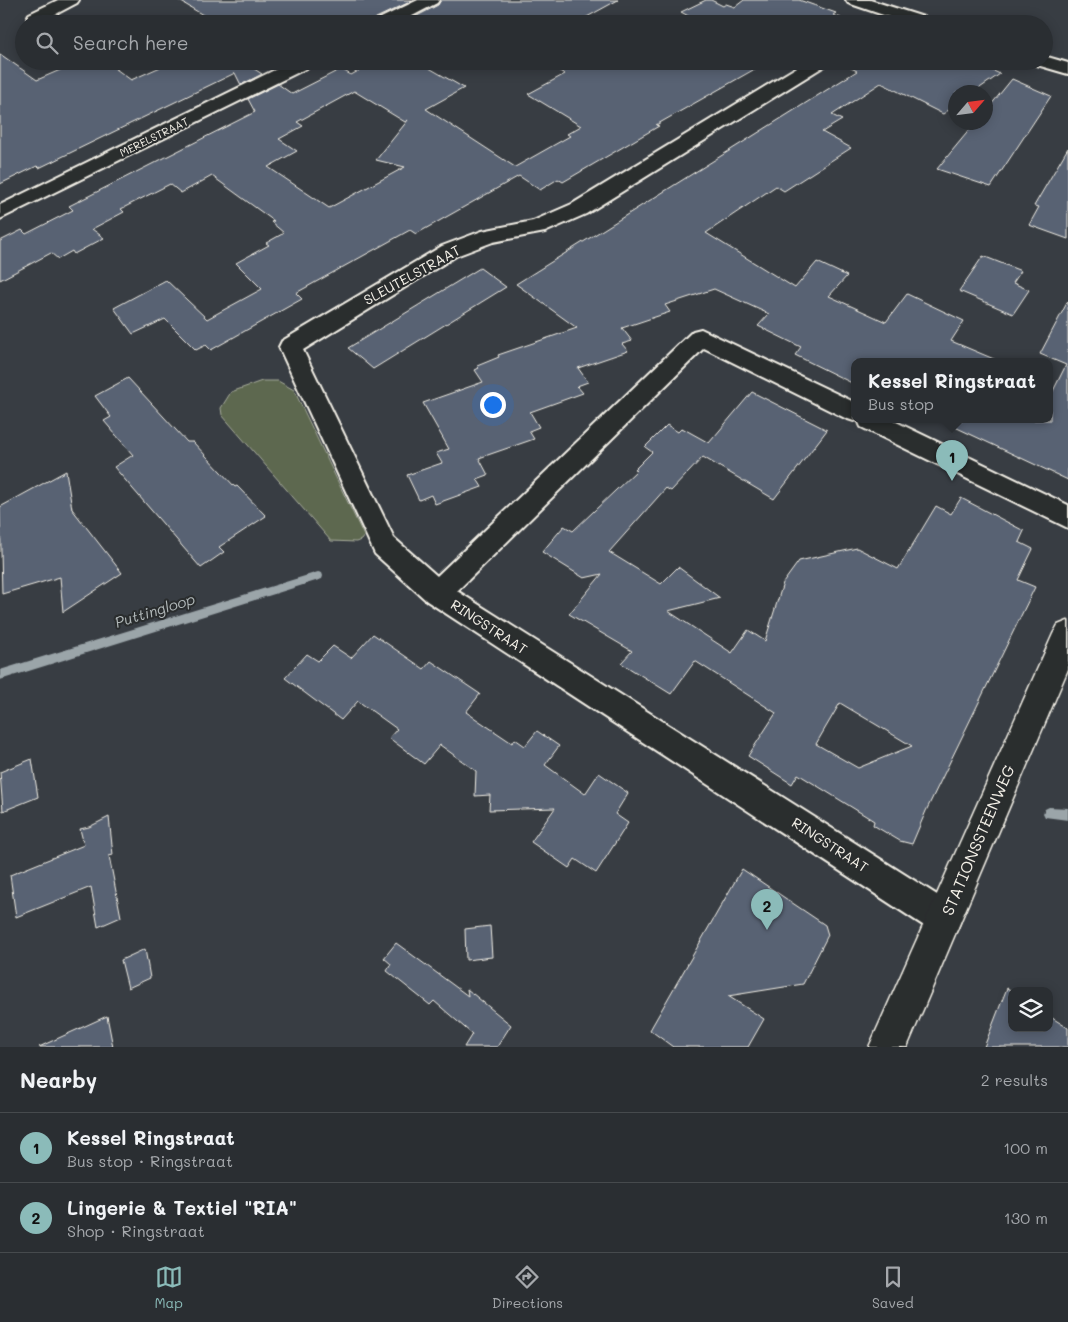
<!DOCTYPE html>
<html lang="en">
<head>
<meta charset="utf-8">
<style>
  body { margin:0; font-family:Mali,sans-serif; background:#363a3e; color:#f1f3f6 }
  .controls { position:absolute; right:15px; bottom:15px; display:grid; overflow:hidden; border-radius:10px; box-shadow:0 2px 12px #0003 }
  .controls button { width:45px; height:45px; display:grid; place-items:center; padding:0; border:0; border-bottom:1px solid #464a4d; background:#2a2e32; color:#f1f3f6; font:25px sans-serif }
  .compass { position:absolute; left:948px; top:85px; width:45px; height:45px; border-radius:50%; background:#2a2e32; box-shadow:0 2px 12px #0003; rotate:62deg }
  .you { position:absolute; left:492px; top:404px; width:18px; height:18px; margin:-12px; border:4px solid #fff; border-radius:50%; background:#1a73e8; box-shadow:0 0 0 8px #1a73e833 }
  .badge { display:grid; place-items:center; width:32px; height:32px; border-radius:50%; background:#8bbbb9; color:#111; font-size:16px; font-weight:700 }
  .pin { position:absolute; translate:-50% -41px; filter:drop-shadow(0 1px 2px #0008) }
  .pin::after { content:''; position:absolute; top:26px; width:18px; height:15px; background:inherit; clip-path:polygon(0 0,100% 0,50% 100%) }
  .popup { position:absolute; left:851px; top:358px; width:202px; height:65px; box-sizing:border-box; display:grid; place-content:center; border-radius:10px; background:#2a2e32; filter:drop-shadow(0 1px 4px #0005); font-size:16px; white-space:nowrap; color:#a5a8ac }
  .popup b { font-size:19px; color:#f1f3f6 }
  .popup::after { content:''; position:absolute; left:50%; top:100%; margin-left:-10px; border:10px solid transparent; border-top-color:#2a2e32 }
  .list { margin:0; padding:0; list-style:none }
  h2 { display:flex; justify-content:space-between; align-items:center; height:65px; margin:0; padding:0 20px; font-size:21px }
  h2 small { font-size:16px; font-weight:400; color:#a5a8ac }
  .list li { display:grid; grid-template-columns:32px 1fr auto; gap:15px; align-items:center; box-sizing:border-box; height:70px; padding:0 20px; border-top:1px solid #464a4d }
  .list b { display:block; font-size:19px; white-space:nowrap }
  .list p { margin:0; font-size:16px; white-space:nowrap; color:#a5a8ac }
  .list em { font-size:16px; font-style:normal; color:#a5a8ac }
  .icon { flex:none; width:28px; height:28px; fill:none; stroke:currentColor; stroke-width:2; stroke-linecap:round; stroke-linejoin:round }
  .map { position:relative; flex:none; width:1068px; height:1047px; overflow:hidden }
  .search { position:absolute; background:#2a2e32; box-shadow:0 2px 12px #0003; left:15px; right:15px; top:15px; height:55px; display:flex; align-items:center; gap:12px; box-sizing:border-box; padding:0 18px; border-radius:28px; color:#a5a8ac; font-size:19px }
  .sheet { height:205px; background:#2a2e32 }
  nav { display:flex; justify-content:space-around; align-items:center; box-sizing:border-box; height:70px; border-top:1px solid #464a4d; background:#2a2e32; font-size:14px; color:#a5a8ac }
  nav a { display:grid; justify-items:center; gap:2px }
  nav .on { color:#8bbbb9 }
  .map>svg:first-child { display:block }
</style>
</head>
<body>
<div class="map">
<svg width="1068" height="1047" viewBox="0 0 1068 1047">
  <rect width="100%" height="100%" fill="#383d43"/>
  <filter id="ink" filterUnits="userSpaceOnUse"><feTurbulence type="fractalNoise" baseFrequency=".02" numOctaves="2"/><feDisplacementMap in="SourceGraphic" scale="10" xChannelSelector="R" yChannelSelector="G"/><feConvolveMatrix kernelMatrix="1 2 1 2 8 2 1 2 1" color-interpolation-filters="sRGB"/></filter>
  <g filter="url(#ink)">
    <path fill="#5d6850" stroke="#a8ac9c" d="M262 381H278L294 390 364 536 361 540 356 542 331 541 222 415 221 408 231 392Z"/>
    <g fill="none" stroke-linecap="round" stroke-linejoin="round">
      <path fill="#9ba5a9" fill-rule="evenodd" d="M318 572 322 573 323 576 322 579 0 680V670Z
        M1049 807 1068 808V820L1045 817 1043 813 1045 809Z"/>
    </g>
    <path fill="#586273" stroke="#f4f1e8" fill-rule="evenodd" d="M178 0H414L376 18 373 24H218Z
      M441 0H618L574 24H402L438 5Z
      M706 0H711L723 6 726 4 735 7 744 0H799L836 13 833 15 841 18 831 24H703L681 12Z
      M0 54 37 80 81 61H105L131 80 174 61H242L262 74 241 85 235 73 39 168 37 166 0 184Z
      M377 61H417L464 88 426 109 515 167 570 136 567 134 581 126 528 94 565 74 552 67 562 61H769L656 125 659 126 563 182 558 179 540 190 519 176 416 234 410 230 296 293 302 299 211 350 206 345 196 350 165 319 133 334 114 308 166 280 207 319 262 289 236 263 269 245 266 243 284 233 271 222 274 221 212 176 181 193 170 184 121 209 124 212 92 229 104 238 74 254 72 251 58 259 51 253 0 280V241L22 230 26 234 73 210 69 206 255 112 248 99 278 84 292 94 341 69 351 75ZM354 91 405 122 408 120 376 160 405 167 329 208 268 167 297 151 279 139 303 126 297 122Z
      M838 61H972L1000 74 974 92H956V105L943 114 881 83 832 115 842 120 822 132 851 148 784 191 776 186 706 233 795 288 817 262 847 276 829 296 886 322 907 294 964 321 951 341 1001 362H854V384L795 355 801 347 758 326 769 314 714 289 665 305 670 312 622 328 632 341 622 344 628 351 578 368 588 382 577 386 583 393 530 412 539 427 529 431 534 439 479 458 488 475 477 479 482 487 435 504 431 495 419 500 407 475 442 463 436 453 449 449 423 403 483 382 475 370 479 368 477 366 499 357 498 355 577 328 516 284 857 71Z
      M1012 79 1051 96 991 187 937 169 976 122H986V111Z
      M1068 148V239L1029 225 1039 207 1034 206Z
      M983 256 1021 271 1013 283 1029 290 1013 314 959 291Z
      M480 268 506 287 373 369 348 348Z
      M1068 301V480L940 420H1050V397L1066 365 1040 354Z
      M128 378 187 442H193L235 487 237 486 266 516 219 547 224 552 201 568 114 467 133 455 104 421 111 417 95 396Z
      M752 392 827 430 774 499 703 457 671 491 666 488 609 552 661 584 678 567 720 598 668 611 732 653 748 630 765 641 783 583 799 561 857 548 898 569 936 506 951 514 961 498 1024 531 1019 542 1033 549 1018 580 1035 587 926 811 912 844 900 841 873 825 874 821 798 774 792 784 748 756 776 713 695 661 671 694 621 663 632 651 569 614 602 574 584 578 542 552 564 526 573 531 637 470 635 469 652 452 645 447 667 425 678 432 682 428 709 443ZM840 703 912 746 858 768 816 744Z
      M66 471 72 509 122 573 63 612 60 577 2 594 0 507Z
      M373 634 424 669 431 661 480 694 466 712 512 743 515 739 525 746 537 731 559 746 545 765 585 794 599 773 628 793 615 814 628 823 596 873 575 859 569 868 531 842 555 808 489 810 490 795 475 796 476 771 440 745 424 764 389 738 397 729 358 701 341 720 285 678 307 654 318 661 333 646 351 658Z
      M32 759 38 797 3 811 0 772Z
      M109 817 113 855 109 856 121 917 98 927 91 887 16 917 10 875 84 845 80 829 89 827Z
      M742 869 825 925 828 935 803 984 728 996 764 1019 748 1047H673L650 1030Z
      M490 926 492 957 466 960 465 929Z
      M396 943 468 996 467 989 511 1025 497 1047H464L472 1034 434 1001 430 1005 387 971 391 964 384 958Z
      M145 949 150 978 128 988 121 960Z
      M1007 988 1012 991V1028H1049V1016L1068 1028V1047H984Z
      M107 1016 113 1047H39Z"/>
    <g fill="none" stroke-linecap="round" stroke-linejoin="round">
      <g stroke="#f4f1e8" stroke-width="4">
        <path id="minor" d="M58 0H79L77 3 41 22H29L27 18 29 14Z
          M418 0H439L437 3 397 24H375L377 20Z
          M846 0H870L933 20 935 24H910L848 3Z
          M1044 56 1068 63V74L1037 65 1034 61H1044Z
          M293 61H316L313 65 0 219V205Z
          M807 61H829L826 65 586 214 545 232 493 242 456 256 303 350 394 538 437 576 693 331 701 329 854 402V420H892L1068 505V528L861 427 858 420 854 421 845 418 704 348 457 591 956 907 961 919 956 931 944 936 932 931 427 601 375 554 279 347 282 341 442 246 482 231 533 221 572 204Z"/>
      </g>
      <g stroke="#f4f1e8" stroke-width="3">
        <path id="tertiary" d="M1068 621V669L907 1047H869L1053 634 1058 625Z"/>
      </g>
      <use href="#minor" fill="#2a2d2e" fill-rule="evenodd"/>
      <use href="#tertiary" fill="#2a2d2e" fill-rule="evenodd"/>
    </g>
  </g>
  <g text-anchor="middle" stroke-width="4" stroke-linejoin="round" paint-order="stroke">
    <g font-size="11" fill="#f4f1e8" stroke="#2a2d2e">
      <text transform="translate(154 137) rotate(-26)" y="4">MERELSTRAAT</text>
    </g>
    <g font-size="14" fill="#f4f1e8" stroke="#2a2d2e">
      <text transform="translate(412 275) rotate(-29)" y="5">SLEUTELSTRAAT</text>
      <text transform="translate(489 627) rotate(33)" y="5">RINGSTRAAT</text>
      <text transform="translate(830 845) rotate(33)" y="5">RINGSTRAAT</text>
    </g>
    <g font-size="15" font-style="italic" fill="#b1b8b9" stroke="#2a2d2e">
      <text transform="translate(155 611) rotate(-17)" y="5">Puttingloop</text>
    </g>
    <g font-size="16" fill="#f4f1e8" stroke="#2a2d2e">
      <text transform="translate(978 840) rotate(-67)" y="6">STATIONSSTEENWEG</text>
    </g>
  </g>
</svg>
<div class="controls">
<button><svg class="icon" aria-label="layers" viewBox="0 0 24 24"><path d="M12 4l9 5-9 5-9-5zM3 14l9 5 9-5"/></svg></button>
</div>
<svg class="compass" viewBox="-18 -18 36 36"><path d="M0-13l5 13h-10z" fill="#e53935"/><path d="M0 13l5-13h-10z" fill="#a5a8ac"/></svg>
<div class="you"></div>
<div class="pin badge" style="left:952px;top:481px">1</div>
<div class="popup"><b>Kessel Ringstraat</b>Bus stop</div>
<div class="pin badge" style="left:767px;top:930px">2</div>
<div class="search"><svg class="icon" aria-label="search" viewBox="0 0 24 24"><circle cx="10" cy="10" r="6"/><path d="M15 15l6 6"/></svg>Search here</div>
</div>
<section class="sheet">
<h2>Nearby<small>2 results</small></h2>
<ul class="list">
<li><span class="badge">1</span><div><b>Kessel Ringstraat</b><p>Bus stop · Ringstraat</p></div><em>100 m</em></li>
<li><span class="badge">2</span><div><b>Lingerie &amp; Textiel &quot;RIA&quot;</b><p>Shop · Ringstraat</p></div><em>130 m</em></li>
</ul>
</section>
<nav>
<a class="on"><svg class="icon" aria-label="map" viewBox="0 0 24 24"><path d="M3 6l6-2 6 2 6-2v14l-6 2-6-2-6 2zM9 4v14M15 6v14"/></svg>Map</a>
<a><svg class="icon" aria-label="directions" viewBox="0 0 24 24"><path d="M12 3l9 9-9 9-9-9zM9 14v-3h6M13 9l2 2-2 2"/></svg>Directions</a>
<a><svg class="icon" aria-label="saved" viewBox="0 0 24 24"><path d="M7 4h10v16l-5-4-5 4z"/></svg>Saved</a>
</nav>
</body>
</html>
